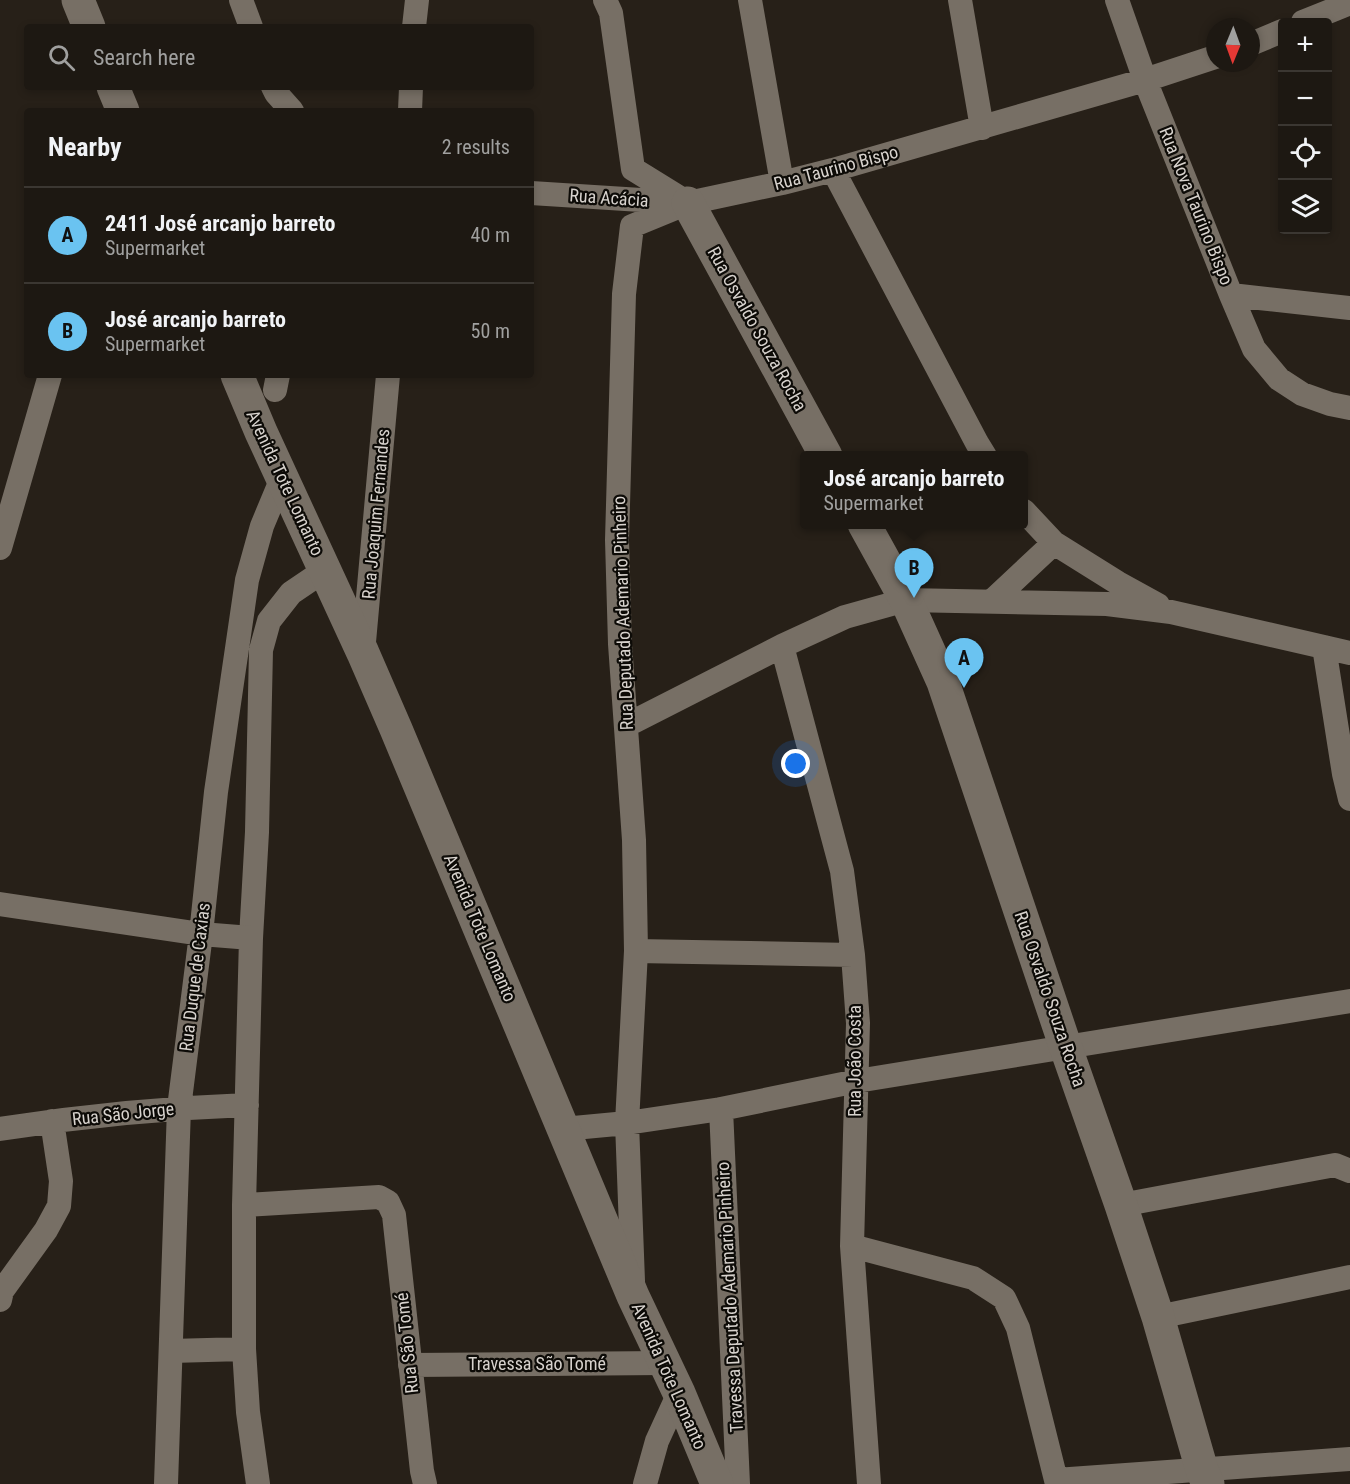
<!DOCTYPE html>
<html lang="en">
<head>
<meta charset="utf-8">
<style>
  body { margin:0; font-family:"Roboto Condensed",sans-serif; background:#2a2520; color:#f1f3f6 }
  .controls { position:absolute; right:18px; top:18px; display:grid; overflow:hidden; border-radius:6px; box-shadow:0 3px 9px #0003 }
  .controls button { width:54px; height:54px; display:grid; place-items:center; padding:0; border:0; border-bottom:2px solid #3b3732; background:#1d1812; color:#f1f3f6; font:30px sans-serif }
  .compass { position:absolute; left:1206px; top:18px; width:54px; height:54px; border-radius:50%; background:#1d1812; box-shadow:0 3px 9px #0003; rotate:181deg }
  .you { position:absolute; left:796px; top:764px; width:21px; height:21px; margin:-15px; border:4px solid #fff; border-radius:50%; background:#1a73e8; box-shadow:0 0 0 9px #1a73e833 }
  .badge { display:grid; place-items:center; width:39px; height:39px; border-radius:50%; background:#6ac3f1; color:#111; font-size:20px; font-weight:700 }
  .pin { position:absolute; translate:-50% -50px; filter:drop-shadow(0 2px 3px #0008) }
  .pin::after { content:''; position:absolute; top:32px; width:21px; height:18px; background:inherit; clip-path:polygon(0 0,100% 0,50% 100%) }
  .popup { position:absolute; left:800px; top:451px; width:228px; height:78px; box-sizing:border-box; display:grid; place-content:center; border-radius:6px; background:#1d1812; filter:drop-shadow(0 2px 4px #0005); font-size:20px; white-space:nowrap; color:#a0a09f }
  .popup b { font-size:22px; color:#f1f3f6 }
  .popup::after { content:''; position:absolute; left:50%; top:100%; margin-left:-12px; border:12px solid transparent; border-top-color:#1d1812 }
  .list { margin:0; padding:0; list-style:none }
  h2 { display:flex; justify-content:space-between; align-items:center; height:78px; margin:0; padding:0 24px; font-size:26px }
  h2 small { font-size:20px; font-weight:400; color:#a0a09f }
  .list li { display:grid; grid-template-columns:39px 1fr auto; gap:18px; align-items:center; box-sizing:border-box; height:96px; padding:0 24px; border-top:2px solid #3b3732 }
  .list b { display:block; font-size:22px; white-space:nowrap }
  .list p { margin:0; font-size:20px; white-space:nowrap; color:#a0a09f }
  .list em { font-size:20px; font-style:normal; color:#a0a09f }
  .icon { flex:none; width:33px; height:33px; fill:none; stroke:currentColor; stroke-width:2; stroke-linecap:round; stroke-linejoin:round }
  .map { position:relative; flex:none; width:1350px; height:1484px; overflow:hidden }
  .search { position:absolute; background:#1d1812; box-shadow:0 3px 9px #0003; left:24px; top:24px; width:510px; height:66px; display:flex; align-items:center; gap:15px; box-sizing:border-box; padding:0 21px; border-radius:6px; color:#a0a09f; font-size:22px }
  .panel { position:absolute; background:#1d1812; box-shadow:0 3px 9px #0003; left:24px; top:108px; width:510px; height:270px; border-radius:6px }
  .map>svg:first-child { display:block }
</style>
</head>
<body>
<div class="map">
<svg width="1350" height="1484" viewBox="0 0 1350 1484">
  <rect width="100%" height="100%" fill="#272018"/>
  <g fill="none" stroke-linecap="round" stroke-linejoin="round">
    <path stroke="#776f65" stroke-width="24" d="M241 0 251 27
      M605 0 611 13 633 169 688 203 632 226 624 294 617 540 620 644 634 840 636 951 627 1123 633 1281
      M750 0 782 183
      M960 0 982 128
      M1117 0 1145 80 1231 295 1254 349 1279 379 1302 394 1330 404 1350 408
      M1303 22 1350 3
      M414 27 417 0
      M1251 44 1282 31
      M273 87 276 93 292 111
      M410 111 411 87
      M833 170 977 443 985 456
      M531 193 688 203 782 183 833 170 1145 80 1215 57
      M1231 295 1350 308
      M275 390 278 375
      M1024 511 1054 543 1118 583 1158 605
      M0 548 50 375
      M992 601 1054 543
      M782 646 842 871 853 955 858 1023 852 1246 869 1484
      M1324 647 1344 774 1350 799
      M363 653 388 375
      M627 725 782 646 845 617 906 600 1107 604 1171 612 1350 653
      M0 904 201 934 251 938
      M636 951 853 955
      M721 1109 738 1484
      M0 1129C82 1116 164 1108 247 1105
      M563 1129 627 1123 721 1109 857 1081 1350 1001
      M244 1205 379 1197 388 1202 394 1215 422 1471 425 1484
      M1121 1205 1335 1165 1350 1171
      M852 1246 973 1278 1004 1298 1018 1328 1057 1484
      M0 1300 2 1291 46 1230 59 1206 61 1181 52 1121
      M1158 1317 1350 1277
      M171 1351 244 1349
      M410 1365 665 1363
      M1056 1480 1350 1459
      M166 1484 179 1108 201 934 216 792 247 580 262 526 282 478
      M258 1484 248 1412 244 1349V1205L251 938 257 832 261 650 269 621 291 593 325 570
      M645 1484 657 1441 679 1393"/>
    <path stroke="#776f65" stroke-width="33" d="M78 0 89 27
      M113 87 123 111
      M688 203 826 456
      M237 375 261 432 363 653 396 729 633 1296 679 1393 717 1484
      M864 524 906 600 943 682 1066 1048 1121 1205 1158 1317 1202 1470 1208 1484"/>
  </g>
  <g text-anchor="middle" stroke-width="4.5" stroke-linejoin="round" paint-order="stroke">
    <g font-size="18" fill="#d7d2cd" stroke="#0d0b07">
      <text transform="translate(836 168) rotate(-15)" y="6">Rua Taurino Bispo</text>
      <text transform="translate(609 198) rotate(4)" y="6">Rua Acácia</text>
      <text transform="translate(1196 206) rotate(68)" y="6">Rua Nova Taurino Bispo</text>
      <text transform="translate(757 329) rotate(61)" y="6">Rua Osvaldo Souza Rocha</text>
      <text transform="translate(285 483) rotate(65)" y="6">Avenida Tote Lomanto</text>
      <text transform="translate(376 514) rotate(-85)" y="6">Rua Joaquim Fernandes</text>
      <text transform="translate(623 613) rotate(-92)" y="6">Rua Deputado Ademario Pinheiro</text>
      <text transform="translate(480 928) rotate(67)" y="6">Avenida Tote Lomanto</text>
      <text transform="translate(195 977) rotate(-83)" y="6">Rua Duque de Caxias</text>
      <text transform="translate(1050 999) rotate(71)" y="6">Rua Osvaldo Souza Rocha</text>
      <text transform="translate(855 1061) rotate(-90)" y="6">Rua João Costa</text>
      <text transform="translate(123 1114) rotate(-6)" y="6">Rua São Jorge</text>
      <text transform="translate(730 1297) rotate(-93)" y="6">Travessa Deputado Ademario Pinheiro</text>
      <text transform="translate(407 1343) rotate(-96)" y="6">Rua São Tomé</text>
      <text x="537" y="1370">Travessa São Tomé</text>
      <text transform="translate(669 1376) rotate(66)" y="6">Avenida Tote Lomanto</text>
    </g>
  </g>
</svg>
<div class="controls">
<button>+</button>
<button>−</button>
<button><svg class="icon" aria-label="locate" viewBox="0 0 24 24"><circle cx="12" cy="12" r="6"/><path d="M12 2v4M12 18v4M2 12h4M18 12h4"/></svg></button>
<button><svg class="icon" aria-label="layers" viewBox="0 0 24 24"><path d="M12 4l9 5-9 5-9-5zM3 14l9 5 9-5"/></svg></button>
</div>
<svg class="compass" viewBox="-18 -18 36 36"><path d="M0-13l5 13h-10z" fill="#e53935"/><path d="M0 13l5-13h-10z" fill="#a0a09f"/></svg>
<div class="you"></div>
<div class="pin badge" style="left:964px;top:688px">A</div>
<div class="pin badge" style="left:914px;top:598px">B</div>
<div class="popup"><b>José arcanjo barreto</b>Supermarket</div>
<div class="search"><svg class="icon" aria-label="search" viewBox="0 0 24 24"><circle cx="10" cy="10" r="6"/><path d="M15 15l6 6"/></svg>Search here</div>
<section class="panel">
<h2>Nearby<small>2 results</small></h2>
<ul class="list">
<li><span class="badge">A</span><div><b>2411 José arcanjo barreto</b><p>Supermarket</p></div><em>40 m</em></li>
<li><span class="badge">B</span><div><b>José arcanjo barreto</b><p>Supermarket</p></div><em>50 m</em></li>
</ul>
</section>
</div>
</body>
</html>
